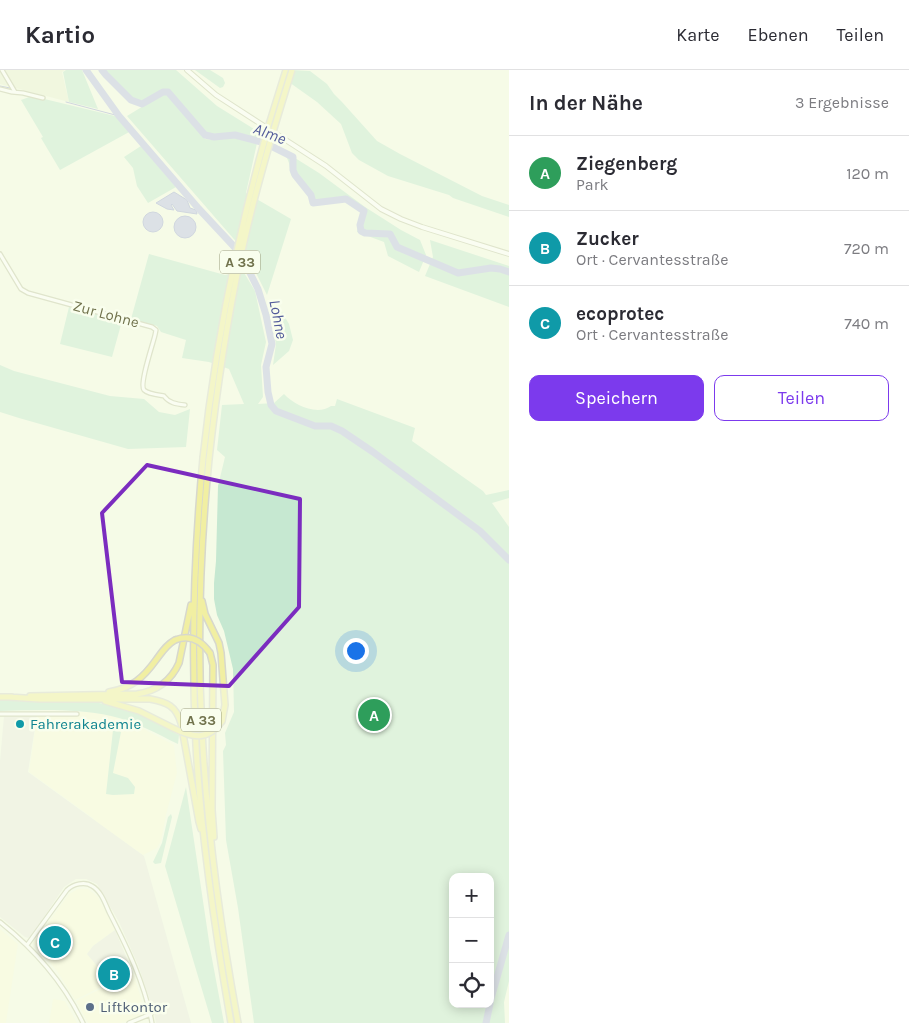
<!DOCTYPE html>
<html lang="de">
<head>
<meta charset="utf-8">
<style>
  body { margin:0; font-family:Karla,sans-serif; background:#f7f7f7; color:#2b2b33 }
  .controls { position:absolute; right:15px; bottom:15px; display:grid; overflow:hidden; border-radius:10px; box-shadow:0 2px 12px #0003 }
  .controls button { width:45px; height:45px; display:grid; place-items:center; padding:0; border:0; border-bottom:1px solid #e1e1e2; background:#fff; color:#2b2b33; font:25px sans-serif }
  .you { position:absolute; left:355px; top:580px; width:18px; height:18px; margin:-12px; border:4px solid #fff; border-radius:50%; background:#1a73e8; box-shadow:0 0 0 8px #1a73e833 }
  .badge { display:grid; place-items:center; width:32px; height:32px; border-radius:50%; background:#7c3aed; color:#fff; font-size:16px; font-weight:700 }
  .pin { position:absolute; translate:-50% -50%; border:2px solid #fff; box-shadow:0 1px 5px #0006 }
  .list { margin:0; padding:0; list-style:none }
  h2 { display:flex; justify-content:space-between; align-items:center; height:65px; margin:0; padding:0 20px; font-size:21px }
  h2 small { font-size:16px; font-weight:400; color:#7c7c81 }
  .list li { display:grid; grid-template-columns:32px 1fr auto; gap:15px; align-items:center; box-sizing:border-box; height:75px; padding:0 20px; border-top:1px solid #e1e1e2 }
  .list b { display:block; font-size:19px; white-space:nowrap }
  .list p { margin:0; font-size:16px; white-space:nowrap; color:#7c7c81 }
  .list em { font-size:16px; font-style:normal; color:#7c7c81 }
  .actions { display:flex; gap:10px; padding:15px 20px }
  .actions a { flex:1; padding:11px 0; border:1px solid #7c3aed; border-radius:10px; text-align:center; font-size:18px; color:#7c3aed }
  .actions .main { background:#7c3aed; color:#fff }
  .icon { flex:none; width:28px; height:28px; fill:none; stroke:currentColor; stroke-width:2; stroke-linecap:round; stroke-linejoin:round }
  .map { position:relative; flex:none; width:509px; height:953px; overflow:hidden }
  header { display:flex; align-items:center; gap:30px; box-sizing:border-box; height:70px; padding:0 25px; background:#fff; border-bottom:1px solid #e1e1e2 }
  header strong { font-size:24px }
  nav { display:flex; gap:28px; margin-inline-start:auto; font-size:18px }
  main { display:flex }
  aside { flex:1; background:#fff }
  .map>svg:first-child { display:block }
</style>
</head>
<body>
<header>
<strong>Kartio</strong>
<nav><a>Karte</a><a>Ebenen</a><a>Teilen</a></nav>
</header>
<main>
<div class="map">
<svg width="509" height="953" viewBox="0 0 509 953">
  <rect width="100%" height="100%" fill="#f5fbe7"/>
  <path fill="#ebf2d6" d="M0 0H65L62 2 69 32 0 14Z"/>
  <path fill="#fafbdc" d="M77 642H91L113 646 136 655 174 675 177 703 166 745 161 771 157 778 143 785 93 750 94 749 29 702 37 646H76Z
    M78 819H88L98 827 115 860 93 876 87 884 98 897 105 915 75 930 57 901 33 873 69 824Z
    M0 859 18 874 6 953H0Z
    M133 903 146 943 123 953 122 951V953H88L76 931Z
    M53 929 65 931 77 953H49Z"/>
  <path fill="#eaece1" d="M37 645 28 702 144 786 191 953H156L154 942 138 895 119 852 97 814 86 809H76L64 817 32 865 28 868 25 867 0 847V691L4 646Z
    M115 860 133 903 106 916 98 897 87 884 93 876Z"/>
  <path fill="#c6e8d1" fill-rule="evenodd" d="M66 0H82L98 39 69 32 63 2Z
    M105 0H176L217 36 259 62 257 68 235 62 214 65 205 64 169 21 163 20 142 31 131 28 107 3Z
    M195 0H210L223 8 225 13 223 17 220 18Z
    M291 0 310 1 327 14 334 24 342 32 377 71 400 84 482 126 509 135V147L453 128 449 125 388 106 359 90 352 83 341 54 317 32 286 10Z
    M163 24 167 25 205 69 214 70 235 67 257 73 246 123 291 149 267 225 246 183 127 46Z
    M32 26 119 47 131 61 60 100 41 68 43 67 21 30Z
    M141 76 176 117 148 133 137 116 133 98 124 87Z
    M279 78 319 103 365 137 401 160 420 170 426 185 419 202 388 186 384 172 357 162 361 142 342 130 314 135 311 133 308 122 291 105 289 93 287 88Z
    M430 170 509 196V237L425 206 433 187Z
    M149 184 225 205 243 201 255 221 266 272 261 295 263 327 258 334 274 333 284 324C294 335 317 346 331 336H335L337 329 415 358 412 371 483 421 486 425 509 420V428L492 433 509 457V911L504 932 505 953H254L238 838 226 770 223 681 226 675 225 663 234 642 233 599 224 561 217 545 214 529V513L216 491 218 416 225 387 217 380 222 335 244 334 229 299 209 292 182 288 186 270 161 262 157 256 131 249ZM453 807H490V934H453Z
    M69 237 122 251 112 287 60 274Z
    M271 237 282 242 289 254 293 270 289 281 273 295 276 274 269 239Z
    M0 295 14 301 110 326 144 329 159 342 175 345 190 339 186 377 128 379 19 348 0 342Z
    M0 630C41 630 84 627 123 638 143 644 161 655 179 665L178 674C157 664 135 651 111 646 75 638 37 640 0 641Z
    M113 660 121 662 113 703 128 708 135 717 134 724 113 725 106 724Z
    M186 717 210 878 224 953H212L165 796Z
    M171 744 172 747 161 793 155 794 153 792 162 773 168 747Z"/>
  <path fill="#bdc2e4" stroke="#a3aad5" d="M174 122 187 130 190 138 196 140 197 144 177 141 172 134 171 135 174 140 167 139 156 133Z
    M143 152a10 10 0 1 1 20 0a10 10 0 1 1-20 0Z
    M174 157a11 11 0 1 1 22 0a11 11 0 1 1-22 0Z"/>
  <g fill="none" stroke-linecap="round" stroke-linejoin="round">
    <path stroke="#a3aad5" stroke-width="1" d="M0 16 10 18
      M66 32 119 46"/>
    <path stroke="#bdc2e4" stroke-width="7" d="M86 0 119 46 199 139 240 183 258 219 266 245 272 274 266 297 268 322 271 335 276 341 315 356H331L342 361 373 382 480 461 509 490
      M102 0 106 5 131 30 142 34 163 22H168L205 65 214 67 235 65 265 73 293 87V100L295 105 311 125 313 133 346 129 364 141 360 155 361 161 365 163 390 164 397 177 458 203 491 198 500 199 509 202
      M490 932 509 865
      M486 953 490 934"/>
    <g stroke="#c5c9ab" stroke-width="5.5">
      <path id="minor" d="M2 0 15 22
        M0 19 12 22 23 23 43 28
        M0 184 21 219 28 223 152 257 156 260 155 265C153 274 139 314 144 320 148 324 158 325 164 326 169 333 176 334 185 335
        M0 644H77
        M0 852C34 879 64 913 83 953
        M27 875 67 820C73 814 85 811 92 816 101 821 105 833 109 842 127 877 145 914 152 953
        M129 953 151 944"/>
    </g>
    <g stroke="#c5c9ab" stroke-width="6">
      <path id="tertiary" d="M187 0 216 25 326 96 381 139 401 149 422 157 509 184"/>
    </g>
    <g stroke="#d7d8cd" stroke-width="8">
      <path id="motorway" d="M268 58 286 0
        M203 388C194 484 191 580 196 675 201 768 215 861 231 953
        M209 389C200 479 197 570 202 661 207 759 220 856 238 953
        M202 531 205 544 219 573 221 583 225 635 222 651
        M210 583 213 595 212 740 214 767
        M109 622C132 618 143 608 156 590 162 582 166 575 175 570
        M30 626 137 624C157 621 171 611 179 593L191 535
        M0 627H12
        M9 627 39 629H150C167 632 176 636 181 653L199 752 201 759
        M105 631 139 641 173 658"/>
    </g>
    <use href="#minor" stroke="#fff" stroke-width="3"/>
    <use href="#tertiary" stroke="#fff" stroke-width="4"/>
    <use href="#motorway" stroke="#f1efa2" stroke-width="5"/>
    <g stroke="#d7d8cd" stroke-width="8" stroke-linecap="butt">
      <path id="motorway-bridge" d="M203 388C215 276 237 166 268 58
        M209 389C217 316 228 244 244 172 257 114 274 57 292 0
        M175 570C190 564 201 570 210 583
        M173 658C193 668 208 671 222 651"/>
    </g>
    <use href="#motorway-bridge" stroke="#f1efa2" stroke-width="5"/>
  </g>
  <path d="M0 0H509V953H0ZM147 395 300 429 299 537 229 616 122 612 102 443Z" fill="#f5fbe7" fill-opacity=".55" fill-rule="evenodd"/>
  <path fill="none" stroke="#7b2cbf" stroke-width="4" stroke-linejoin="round" d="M147 395 300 429 299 537 229 616 122 612 102 443Z"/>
  <circle fill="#0f9aa8" stroke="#f9feed" stroke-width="2" cx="20" cy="654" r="5"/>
  <circle fill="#5c6f8a" stroke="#f9feed" stroke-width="2" cx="90" cy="937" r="5"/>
  <g text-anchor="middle" stroke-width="5" stroke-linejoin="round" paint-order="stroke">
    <g fill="#f9feed" stroke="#9a9d7d" stroke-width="1">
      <rect x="220" y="180.5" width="40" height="23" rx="4"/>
      <rect x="181" y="638.5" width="40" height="23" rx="4"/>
    </g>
    <g font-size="14" font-weight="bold" fill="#71734d">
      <text x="240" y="197">A 33</text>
      <text x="201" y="655">A 33</text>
    </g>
    <g font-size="15" fill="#71734d" stroke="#f9feed">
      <text transform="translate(106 244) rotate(15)" y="5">Zur Lohne</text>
    </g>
    <g font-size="15" fill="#0d838f" stroke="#f9feed" text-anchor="start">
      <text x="30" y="659">Fahrerakademie</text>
    </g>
    <g font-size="15" fill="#4e5e75" stroke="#f9feed" text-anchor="start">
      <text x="100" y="942">Liftkontor</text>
    </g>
    <g font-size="16" font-style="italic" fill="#515a9a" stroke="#f9feed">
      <text transform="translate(270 63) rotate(21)" y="6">Alme</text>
      <text transform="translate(279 249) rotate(79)" y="6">Lohne</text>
    </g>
  </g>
</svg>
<div class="controls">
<button>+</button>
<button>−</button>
<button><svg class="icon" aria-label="locate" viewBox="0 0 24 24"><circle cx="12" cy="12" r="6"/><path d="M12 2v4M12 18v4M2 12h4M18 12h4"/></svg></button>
</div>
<div class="you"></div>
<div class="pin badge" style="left:374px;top:645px;background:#2e9e5b">A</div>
<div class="pin badge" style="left:114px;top:904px;background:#0f9aa8">B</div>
<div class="pin badge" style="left:55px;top:872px;background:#0f9aa8">C</div>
</div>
<aside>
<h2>In der Nähe<small>3 Ergebnisse</small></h2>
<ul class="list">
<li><span class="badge" style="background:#2e9e5b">A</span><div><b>Ziegenberg</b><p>Park</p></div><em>120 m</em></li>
<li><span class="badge" style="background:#0f9aa8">B</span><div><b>Zucker</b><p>Ort · Cervantesstraße</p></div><em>720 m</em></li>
<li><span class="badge" style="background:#0f9aa8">C</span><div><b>ecoprotec</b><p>Ort · Cervantesstraße</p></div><em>740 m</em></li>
</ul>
<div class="actions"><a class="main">Speichern</a><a>Teilen</a></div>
</aside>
</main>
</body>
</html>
